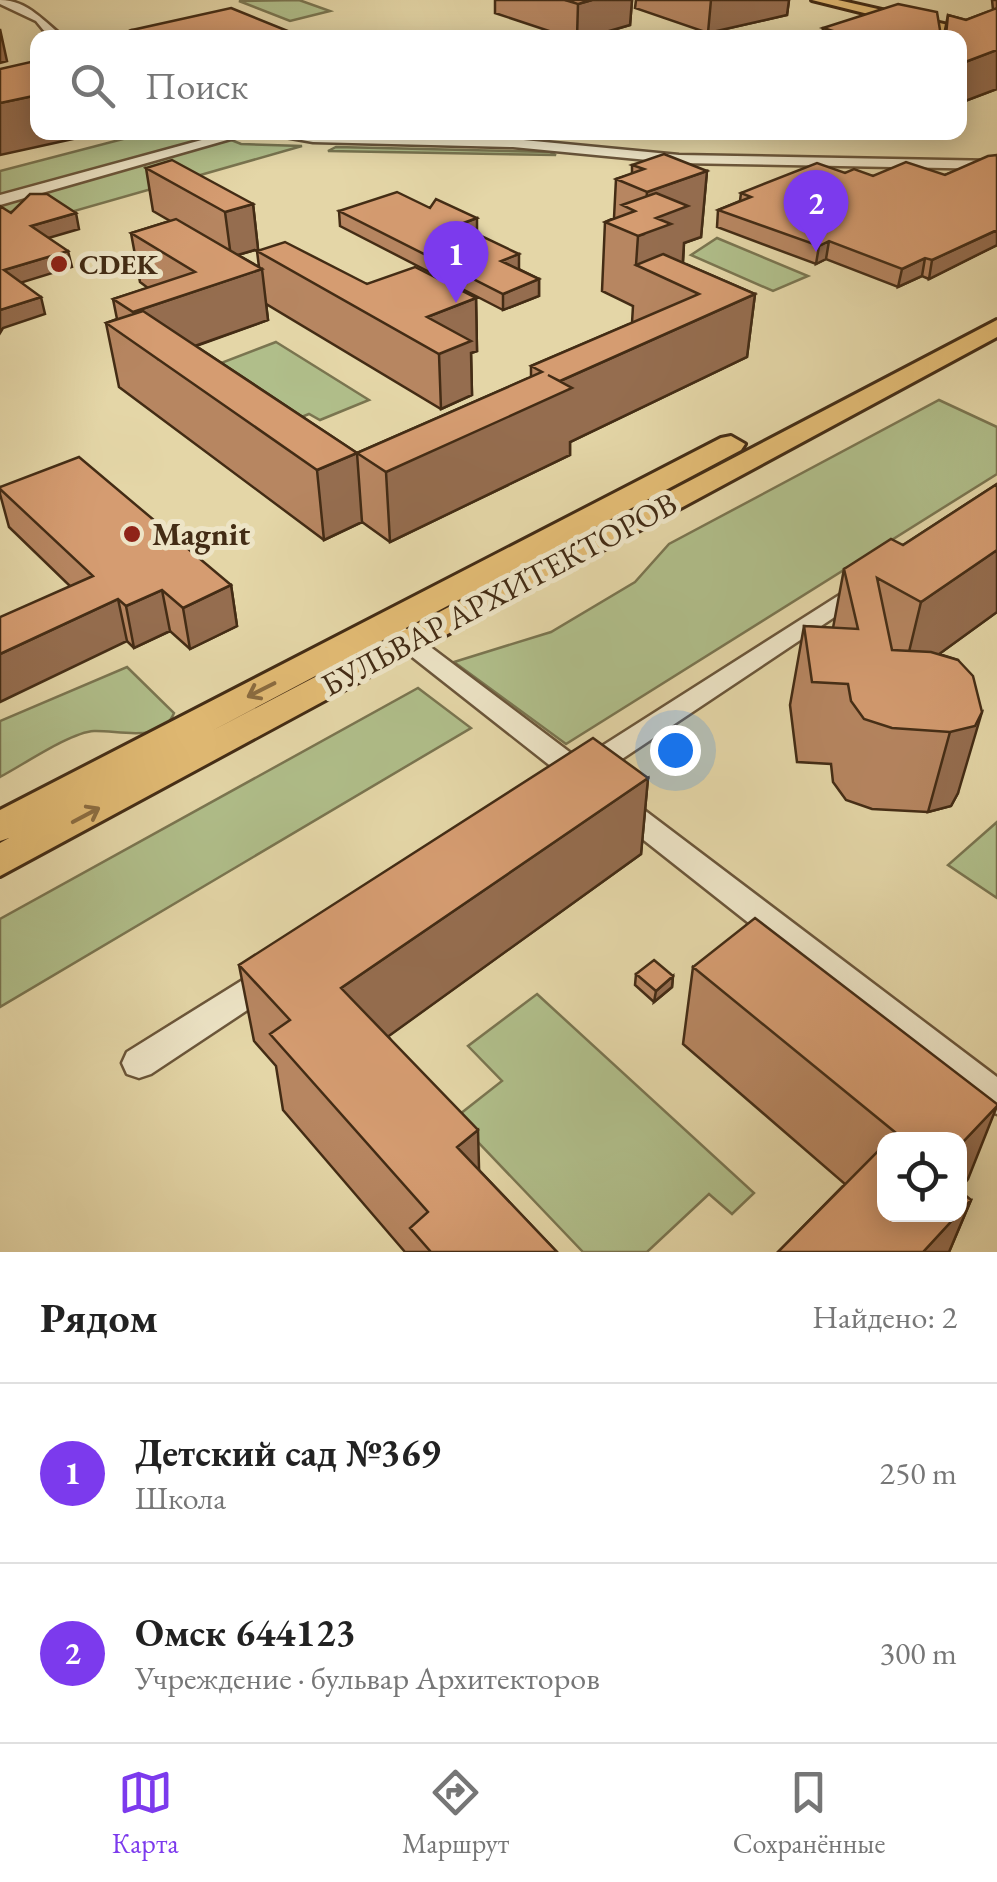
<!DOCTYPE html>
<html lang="ru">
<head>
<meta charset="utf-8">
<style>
  body { margin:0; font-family:"EB Garamond",serif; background:#f2f2f2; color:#222 }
  .controls { position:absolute; right:30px; bottom:30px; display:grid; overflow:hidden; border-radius:20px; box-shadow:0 5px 25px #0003 }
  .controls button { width:90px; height:90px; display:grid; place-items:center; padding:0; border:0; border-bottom:2px solid #e0e0e0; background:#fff; color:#222; font:50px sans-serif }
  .you { position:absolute; left:675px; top:750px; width:35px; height:35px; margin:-25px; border:8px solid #fff; border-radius:50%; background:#1a73e8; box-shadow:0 0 0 15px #1a73e833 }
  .badge { display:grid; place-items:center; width:65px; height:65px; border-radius:50%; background:#7c3aed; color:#fff; font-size:32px; font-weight:700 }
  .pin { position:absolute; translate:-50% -82px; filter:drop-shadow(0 2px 5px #0008) }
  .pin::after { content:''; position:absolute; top:52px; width:35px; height:30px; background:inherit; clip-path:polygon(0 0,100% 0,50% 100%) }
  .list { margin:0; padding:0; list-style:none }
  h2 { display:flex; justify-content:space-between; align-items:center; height:130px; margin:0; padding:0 40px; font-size:42px }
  h2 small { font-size:32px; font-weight:400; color:#767676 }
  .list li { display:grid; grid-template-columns:65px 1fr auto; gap:30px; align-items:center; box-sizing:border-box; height:180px; padding:0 40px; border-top:2px solid #e0e0e0 }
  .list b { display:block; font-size:38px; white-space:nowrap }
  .list p { margin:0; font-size:32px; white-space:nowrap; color:#767676 }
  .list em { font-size:32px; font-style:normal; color:#767676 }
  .icon { flex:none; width:55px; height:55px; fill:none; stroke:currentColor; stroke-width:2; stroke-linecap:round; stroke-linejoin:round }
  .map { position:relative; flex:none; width:997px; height:1252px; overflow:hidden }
  .search { position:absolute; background:#fff; box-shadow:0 5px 25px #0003; left:30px; right:30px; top:30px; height:110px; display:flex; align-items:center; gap:25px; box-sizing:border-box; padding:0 35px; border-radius:20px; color:#767676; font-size:38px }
  .sheet { height:490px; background:#fff }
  nav { display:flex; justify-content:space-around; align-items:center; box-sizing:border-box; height:140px; border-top:2px solid #e0e0e0; background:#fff; font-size:28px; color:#767676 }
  nav a { display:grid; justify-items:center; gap:5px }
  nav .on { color:#7c3aed }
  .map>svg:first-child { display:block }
</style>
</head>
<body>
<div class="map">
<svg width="997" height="1252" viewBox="0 0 997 1252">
  <rect width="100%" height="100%" fill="#e4d6a7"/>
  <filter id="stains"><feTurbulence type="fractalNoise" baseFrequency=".002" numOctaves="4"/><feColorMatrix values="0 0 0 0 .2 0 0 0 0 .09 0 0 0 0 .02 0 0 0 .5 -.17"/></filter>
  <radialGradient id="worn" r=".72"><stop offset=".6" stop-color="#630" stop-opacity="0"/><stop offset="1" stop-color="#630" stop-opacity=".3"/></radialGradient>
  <path fill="#b0be8a" stroke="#7a7550" stroke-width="2.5" d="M299 0 330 11 290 21 239 1Z
    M146 133H214L241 144 302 146 64 214 44 202 0 215V171Z
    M336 147 550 152 556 155 328 151Z
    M717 238 808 276 773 291 691 255Z
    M276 342 369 400 320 420 309 414 272 429 221 363Z
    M939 400 997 427V474L566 744 454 662 551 632 635 582 669 544Z
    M127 667 174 713C162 744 119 730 94 731 71 732 23 765 0 777V721Z
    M418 688 471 728 0 1007V919Z
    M997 822V898L948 865Z
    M537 994 754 1193 732 1214 709 1194 647 1252H583L455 1118 502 1081 468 1046Z"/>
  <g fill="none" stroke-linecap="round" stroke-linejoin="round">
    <g stroke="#6b563a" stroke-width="5">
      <path id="minor" d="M0 0C28 0 45 23 65 38H50L36 21 0 4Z
        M231 132 241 136 0 205V195Z
        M257 132 513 139 679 155 997 161V169L679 163 513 147 313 142Z
        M863 580 875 587 872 592 598 775 600 779 596 786H576L378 630 382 624H400L580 760Z
        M617 793 627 797 997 1077V1114L984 1109 607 811 603 804 607 797Z
        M270 963 282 967 286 977 282 987 151 1074 139 1078 127 1074 122 1063 127 1052Z"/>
    </g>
    <g stroke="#432c15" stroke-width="6">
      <path id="major" d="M812 0H838L997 36V46Z
        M997 320V337L0 876V843L9 838 0 841V810L721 438 731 436 745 444 741 450 208 733Z"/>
    </g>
    <use href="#minor" fill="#ede4c6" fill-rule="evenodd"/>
    <use href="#major" fill="#e2bb74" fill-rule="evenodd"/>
  </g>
  <path fill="#b78661" stroke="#432c15" stroke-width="2.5" d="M495 0H632L630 25 585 38H570L495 13Z
    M636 0H789L787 15 708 33 635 8Z
    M992 0H997V89L960 103V38H822L823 28 944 35 948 15 966 20 993 10Z
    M132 30 305 38H133Z
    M997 155V245L929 279 922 276 898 287 826 259 816 264 717 227 718 210 740 201 741 193 845 173 873 176 945 175Z
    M632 165 707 171 701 237 684 243 683 263 755 294 747 357 570 442V455L390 542 362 522 324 540 119 387 106 323 117 319 113 299 148 288 140 282 131 233 170 221 153 211 146 168 253 204 258 249 238 255 259 267 257 251 367 284 476 298 477 351 471 353 472 395 441 409 266 304 268 320 196 346 357 453 531 377V366L632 323 633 306 602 291 605 222 614 218 616 179 632 174Z
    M339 211 477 234 519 269 539 279V296L503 310 340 226Z
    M997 484V612L939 654 958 660V793L951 806 928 812 872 809 846 800 833 782 831 764 797 762 790 705 804 626 833 628 844 569 903 545Z
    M0 487 231 585 237 626 190 649 170 631 134 648 9 527 0 494Z
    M648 778 641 854 388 1036 479 1170 557 1252H405L283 1110 276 1066 254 1041 239 965Z
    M693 967 960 1140H884V1214L971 1200 949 1252H778L845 1184 683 1044Z
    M636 974 673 976 672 987 654 1002 635 985Z"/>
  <path fill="#956d4f" stroke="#432c15" stroke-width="2.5" d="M592 0H632L630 25 585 38H577L578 4Z
    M711 0H789L787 15 708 33Z
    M0 29 7 61 0 63Z
    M997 50V89L960 103V64Z
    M38 95V132H90L91 135 0 155V103Z
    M707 171 701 237 684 243 682 274 636 265 638 236 644 234 647 192Z
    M253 204 258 249 231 257 225 212Z
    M76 213 79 229 35 242 31 226Z
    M477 218V234L458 225Z
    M997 230V245L929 279 932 260Z
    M829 241 826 259 816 264 819 246Z
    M68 251 72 267 7 287 4 270Z
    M519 254V270L501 261Z
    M925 258 922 276 898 287 902 269Z
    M262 269 268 320 158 359 133 312Z
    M539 279V296L503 310V294Z
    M755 294 747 357 570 442V455L390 542 386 472 560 381Z
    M41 297 45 314 3 328 0 333V310Z
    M476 298 477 351 471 353 472 395 441 409 439 354 427 317Z
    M357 453 362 522 324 540 317 470Z
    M997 550V612L902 681 921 602Z
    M231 585 237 626 190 649 183 608Z
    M162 590 170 631 134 648 126 606Z
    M118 599 127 641 0 702V654Z
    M982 712 958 793 951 806 928 812 950 732Z
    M648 778 641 854 350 1064 341 988Z
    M673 976 672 987 654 1002 656 991Z
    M997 1106 968 1179 960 1189V1145Z
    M478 1130 480 1204 457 1147Z
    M971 1200 949 1252H923L958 1214H960V1212Z"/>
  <path fill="#d59c71" stroke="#432c15" stroke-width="2.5" d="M565 0H592L578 4Z
    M898 4 937 12 941 36 946 35 948 15 966 20 997 8V50L960 64V38H856L823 28Z
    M231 8 305 38H149L132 30Z
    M35 61 38 63V95L0 103V69Z
    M664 154 707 171 647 192 616 179 644 169 632 165Z
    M997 155V230L932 260 925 258 902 269 829 241 819 246 718 210 751 197 741 193 817 163 845 173 854 169 873 176 906 162 945 175 988 156Z
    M172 160 253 204 225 212 146 168Z
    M397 192 430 208 436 199 477 218 458 225 519 254 501 261 539 279 503 294 339 211Z
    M656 193 688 206 656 218 671 224 638 236 605 222 635 211 622 205Z
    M30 194H47L76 213 31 226 68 251 4 270 41 297 0 310V206L11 213Z
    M176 219 262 269 133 312 113 299 195 272 131 233Z
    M285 242 367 284 415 267 476 298 427 317 471 341 439 354 257 251Z
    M663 254 755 294 560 381 548 375 572 388 386 472 357 453 542 372 531 366 699 294 636 265Z
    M143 311 357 453 317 470 106 323Z
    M79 457 231 585 183 608 162 590 126 606 118 599 0 654V617L93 576 0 489V487Z
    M997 484V550L921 602 877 578 892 650 931 652 958 660 973 676 982 712 975 726 950 732 892 728 864 719 851 701 848 684 812 682 804 626 858 629 844 569 891 539 903 545Z
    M593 738 648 778 341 988 478 1130 457 1147 557 1252H431L410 1228 428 1212 270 1034 290 1020 239 965Z
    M755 918 997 1104V1106L960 1145V1140H890L896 1133 693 967Z
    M654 960 673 976 656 991 636 974Z
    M884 1145V1214H958L923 1252H778Z
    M960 1191 971 1200 960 1212Z"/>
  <defs><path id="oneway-shaft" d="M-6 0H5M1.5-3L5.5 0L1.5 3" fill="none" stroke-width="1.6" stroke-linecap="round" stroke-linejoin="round" transform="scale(2.5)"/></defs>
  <g stroke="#8b6c40">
    <use href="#oneway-shaft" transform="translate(261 690) rotate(153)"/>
    <use href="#oneway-shaft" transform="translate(86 815) rotate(-28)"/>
  </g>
  <g fill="#8f2418" stroke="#ede4c6" stroke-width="4">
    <circle cx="59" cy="264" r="10"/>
    <circle cx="132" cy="534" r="10"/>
  </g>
  <g text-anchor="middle" stroke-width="10" stroke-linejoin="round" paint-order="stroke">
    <g font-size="28" font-weight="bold" fill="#432c15" stroke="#ede4c6" text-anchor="start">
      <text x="79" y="274">CDEK</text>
    </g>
    <g font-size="32" font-weight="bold" fill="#432c15" stroke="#ede4c6" text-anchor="start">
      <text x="152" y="545">Magnit</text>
    </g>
    <g font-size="32" fill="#432c15" stroke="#ede4c6">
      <text transform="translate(499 594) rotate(-28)" y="11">БУЛЬВАР АРХИТЕКТОРОВ</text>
    </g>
  </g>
  <rect width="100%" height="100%" filter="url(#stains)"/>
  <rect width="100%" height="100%" fill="url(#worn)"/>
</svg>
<div class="controls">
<button><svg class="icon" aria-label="locate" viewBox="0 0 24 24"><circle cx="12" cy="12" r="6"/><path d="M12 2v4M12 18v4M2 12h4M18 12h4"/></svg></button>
</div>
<div class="you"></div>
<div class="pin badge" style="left:456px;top:303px">1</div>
<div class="pin badge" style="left:816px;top:252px">2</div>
<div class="search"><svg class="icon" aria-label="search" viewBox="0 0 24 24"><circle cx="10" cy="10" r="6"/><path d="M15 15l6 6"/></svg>Поиск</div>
</div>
<section class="sheet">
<h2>Рядом<small>Найдено: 2</small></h2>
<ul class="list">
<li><span class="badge">1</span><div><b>Детский сад №369</b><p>Школа</p></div><em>250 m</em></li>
<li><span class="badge">2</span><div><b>Омск 644123</b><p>Учреждение · бульвар Архитекторов</p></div><em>300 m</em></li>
</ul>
</section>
<nav>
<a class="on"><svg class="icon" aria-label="map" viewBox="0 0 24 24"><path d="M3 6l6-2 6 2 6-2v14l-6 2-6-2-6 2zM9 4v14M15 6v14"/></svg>Карта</a>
<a><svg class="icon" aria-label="directions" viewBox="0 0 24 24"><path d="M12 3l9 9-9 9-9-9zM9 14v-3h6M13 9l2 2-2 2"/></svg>Маршрут</a>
<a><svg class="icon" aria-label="saved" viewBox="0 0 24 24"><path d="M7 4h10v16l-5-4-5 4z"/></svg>Сохранённые</a>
</nav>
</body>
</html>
